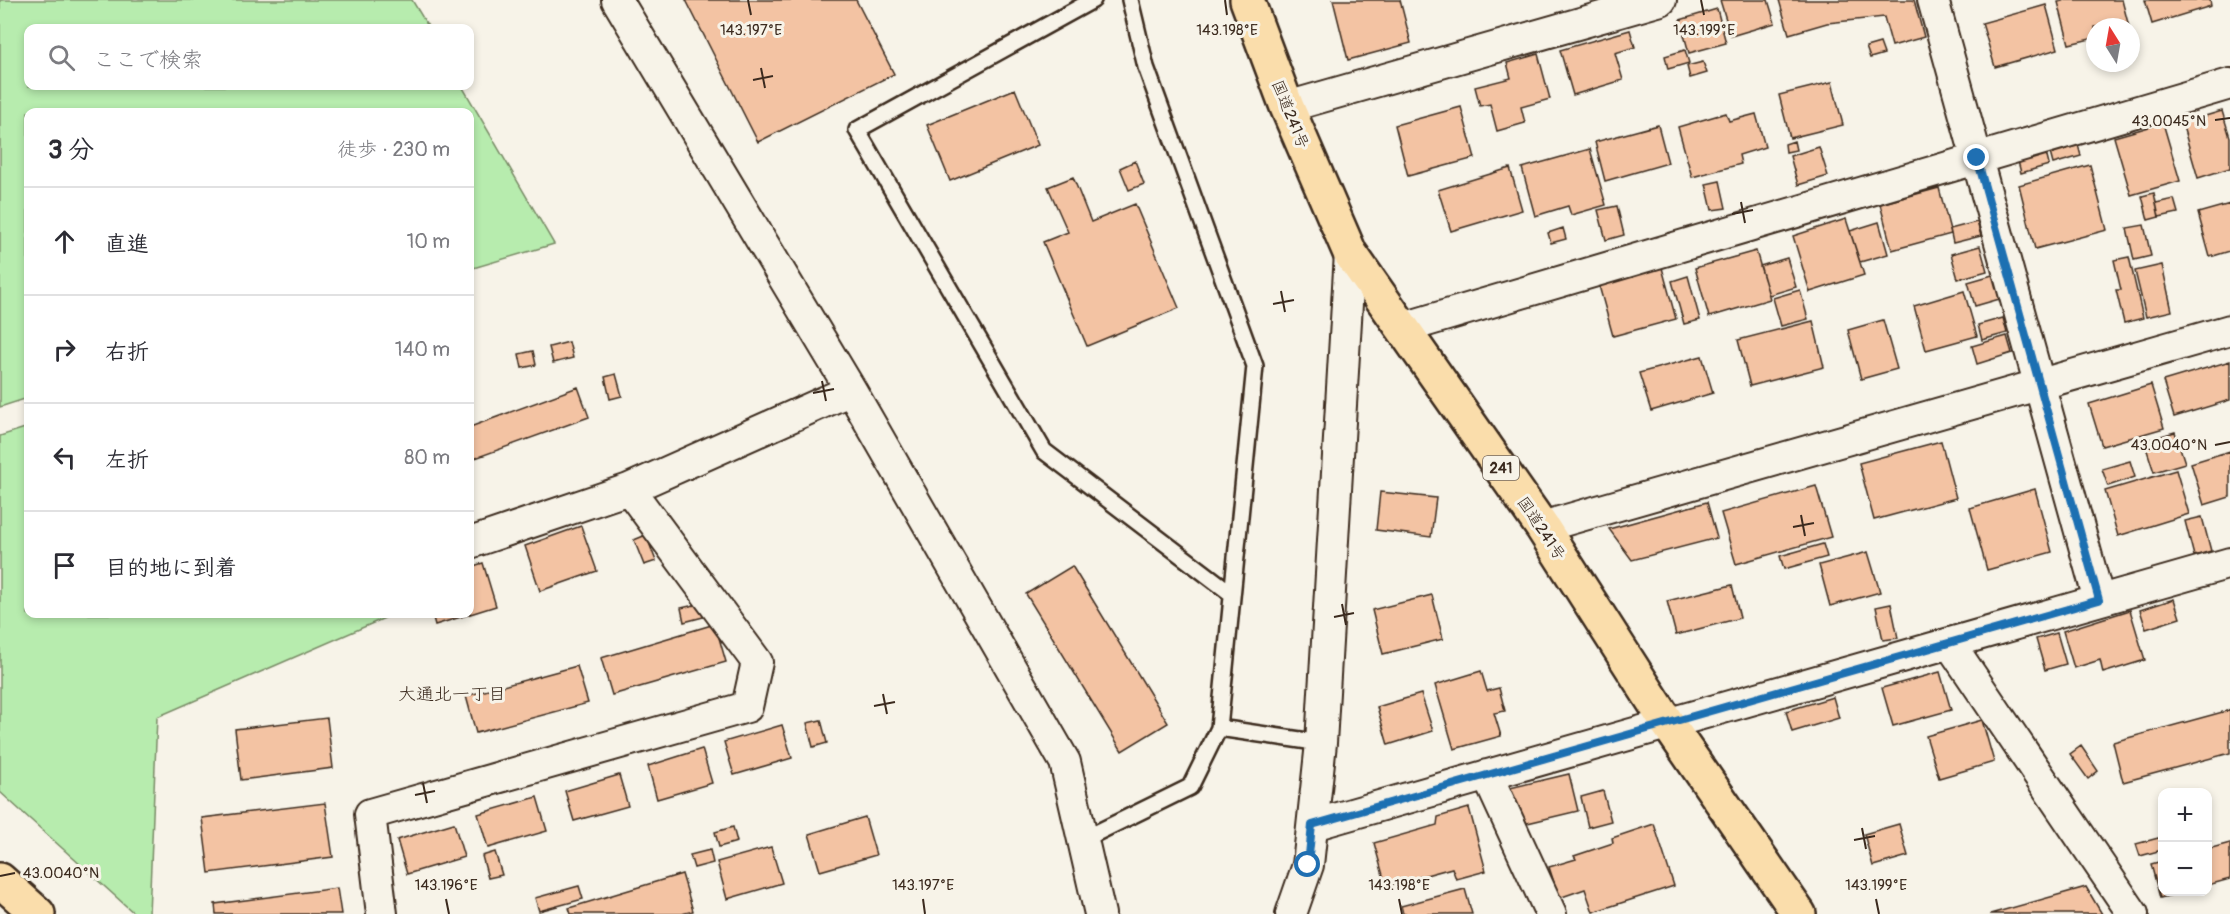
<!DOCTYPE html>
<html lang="ja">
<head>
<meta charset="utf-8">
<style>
  body { margin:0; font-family:Pangolin,"Klee One",sans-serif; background:#f7f7f7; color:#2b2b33 }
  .controls { position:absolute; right:18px; bottom:18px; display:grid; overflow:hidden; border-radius:12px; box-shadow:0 3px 9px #0003 }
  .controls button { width:54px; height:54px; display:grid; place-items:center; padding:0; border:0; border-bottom:2px solid #e1e1e2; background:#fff; color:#2b2b33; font:30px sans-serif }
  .compass { position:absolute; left:2086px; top:18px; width:54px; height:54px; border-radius:50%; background:#fff; box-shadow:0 3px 9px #0003; rotate:349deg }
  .stop { position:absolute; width:18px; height:18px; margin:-14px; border:4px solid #1f6fb2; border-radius:50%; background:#fff }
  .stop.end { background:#1f6fb2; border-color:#fff; box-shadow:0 2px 6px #0008 }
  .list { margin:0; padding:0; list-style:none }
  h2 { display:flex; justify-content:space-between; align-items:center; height:78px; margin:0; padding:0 24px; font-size:26px }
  h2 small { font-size:20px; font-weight:400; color:#7c7c81 }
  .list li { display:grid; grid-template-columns:39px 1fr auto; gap:18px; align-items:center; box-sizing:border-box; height:108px; padding:0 24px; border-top:2px solid #e1e1e2 }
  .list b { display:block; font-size:22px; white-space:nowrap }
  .list em { font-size:20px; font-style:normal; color:#7c7c81 }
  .icon { flex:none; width:33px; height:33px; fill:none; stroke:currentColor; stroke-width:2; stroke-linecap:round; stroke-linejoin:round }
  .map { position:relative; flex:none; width:2230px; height:914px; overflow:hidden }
  .search { position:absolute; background:#fff; box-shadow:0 3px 9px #0003; left:24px; top:24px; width:450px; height:66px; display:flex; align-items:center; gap:15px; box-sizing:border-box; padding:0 21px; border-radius:12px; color:#7c7c81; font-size:22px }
  .panel { position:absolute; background:#fff; box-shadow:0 3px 9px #0003; left:24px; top:108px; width:450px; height:510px; border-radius:12px }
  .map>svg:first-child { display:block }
</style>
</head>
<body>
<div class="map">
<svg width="2230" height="914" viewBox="0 0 2230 914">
  <rect width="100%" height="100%" fill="#f7f3e8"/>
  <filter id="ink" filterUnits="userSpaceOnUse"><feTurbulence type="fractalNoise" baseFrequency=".0167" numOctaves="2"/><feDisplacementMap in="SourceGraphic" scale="12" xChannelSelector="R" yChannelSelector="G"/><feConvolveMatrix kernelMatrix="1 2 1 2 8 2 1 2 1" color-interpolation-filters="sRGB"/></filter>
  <g filter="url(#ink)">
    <path fill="#b7ecae" stroke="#798b66" stroke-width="1.5" d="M0 0H412L429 28H28V86H462L554 244 470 269V112H28V398L0 407Z
      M28 427V614H387V617L157 717 149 914H135L0 792V436Z"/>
    <path fill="#f3c3a3" stroke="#3b2a1e" stroke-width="1.5" d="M686 0H856L894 74 758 142Z
      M1333 0H1400L1411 43 1348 60Z
      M1720 0H1768L1775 23 1731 36Z
      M1779 0H1914L1924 37 1892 46 1884 17 1827 23 1789 34Z
      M2066 0H2122L2129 27H2095V38L2069 44 2058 2Z
      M2145 0H2210L2211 6 2152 24Z
      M2046 5 2058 49 1995 67 1982 23Z
      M1717 9 1726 43 1689 53 1680 20Z
      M1630 30 1635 47 1615 53 1623 80 1573 95 1560 50Z
      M1880 43 1884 54 1870 58 1866 47Z
      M1685 50 1689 63 1668 69 1665 56Z
      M1538 54 1550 99 1521 107 1525 123 1497 131 1490 104 1480 106 1475 87 1511 78 1507 63Z
      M1703 62 1707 73 1690 78 1687 66Z
      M1832 82 1843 125 1790 138 1779 95Z
      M1015 89 1038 145 950 181 927 125Z
      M1461 107 1475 158 1408 176 1395 125Z
      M2222 111 2230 137V168L2198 178 2182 123Z
      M1726 113 1729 121 1756 114 1765 147 1739 155 1741 164 1692 177 1678 127Z
      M2163 123 2180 181 2131 195 2114 137Z
      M1658 125 1668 163 1605 181 1595 142Z
      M1794 141 1796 150 1786 152 1785 144Z
      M2077 141 2081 156 2053 164 2049 149Z
      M1819 147 1828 176 1798 185 1790 156Z
      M1590 149 1606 205 1571 215 1568 206 1535 216 1522 168Z
      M2045 149 2049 165 2021 173 2017 157Z
      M1135 161 1144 184 1129 190 1120 168Z
      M2090 165 2107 230 2035 249 2019 185Z
      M1510 168 1522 210 1451 231 1438 190Z
      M1073 177 1091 222 1135 204 1179 308 1087 346 1043 242 1068 232 1048 187Z
      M1720 181 1726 208 1712 210 1706 184Z
      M1939 188 1951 234 1892 250 1880 204Z
      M2154 193 2159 217 2148 220 2142 196Z
      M2174 199 2178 213 2159 217 2156 203Z
      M2230 204V251L2210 257 2198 213Z
      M1617 206 1624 235 1606 240 1598 210Z
      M1846 219 1864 275 1810 292 1793 236Z
      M1879 222 1888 254 1860 262 1850 231Z
      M1977 222 1981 236 1953 243 1950 229Z
      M2144 225 2151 256 2134 260 2127 228Z
      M1563 228 1566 239 1551 243 1548 233Z
      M1980 246 1987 271 1958 279 1951 254Z
      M1756 251 1770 299 1709 317 1695 268Z
      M2129 257 2143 318 2124 323 2116 290H2121L2114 260Z
      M1787 258 1796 287 1769 295 1760 266Z
      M1661 264 1676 319 1613 336 1598 282Z
      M2162 265 2172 311 2146 317 2135 271Z
      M2003 272 2010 296 1975 306 1968 282Z
      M1688 276 1700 320 1684 324 1672 281Z
      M1800 290 1808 319 1781 326 1773 298Z
      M1964 291 1977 336 1926 350 1914 306Z
      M2003 318 2007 333 1982 340 1978 325Z
      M1883 320 1897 369 1861 379 1848 330Z
      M1813 321 1824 367 1750 386 1738 340Z
      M2007 336 2012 353 1977 364 1972 346Z
      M569 342 573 358 553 363 549 347Z
      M533 351 536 365 522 368 519 354Z
      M1702 356 1713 393 1651 411 1639 373Z
      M2230 361V400L2174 417 2163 381Z
      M616 374 622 396 610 399 605 377Z
      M2151 385 2164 428 2102 446 2089 404Z
      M578 387 589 417 470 460V427Z
      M2175 432 2185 463 2154 472 2144 441Z
      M1941 441 1956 498 1874 520 1859 463Z
      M2230 451V497L2204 505 2191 463Z
      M2130 461 2135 477 2108 486 2102 469Z
      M2176 470 2189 514 2118 536 2105 491Z
      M1816 486 1831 537 1736 564 1721 513Z
      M2035 489 2052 552 1987 570 1970 508Z
      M1380 492 1436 498 1431 537 1376 530Z
      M1707 502 1717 538 1632 560 1609 529Z
      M2202 517 2211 551 2194 556 2185 521Z
      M581 526 597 571 540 591 525 546Z
      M646 535 656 561 644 565 634 540Z
      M1823 544 1827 557 1784 569 1780 556Z
      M1868 552 1880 592 1830 606 1819 565Z
      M483 563 496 606 435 625 432 614H470V567Z
      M1072 566 1168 723 1122 751 1026 594Z
      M1732 585 1740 618 1676 635 1667 601Z
      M1432 595 1443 639 1383 654 1372 610Z
      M2174 599 2180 618 2146 629 2140 610Z
      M708 602 711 615 684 622 681 608Z
      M1891 604 1898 638 1883 640 1876 607Z
      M2130 610 2145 660 2103 673 2100 660 2074 668 2063 631Z
      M715 624 726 662 612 695 601 658Z
      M2057 633 2066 664 2045 670 2036 639Z
      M577 666 588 703 476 733 466 696Z
      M1481 671 1487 691 1499 688 1505 711 1494 713 1501 736 1454 749 1435 685Z
      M1940 672 1951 710 1893 726 1882 688Z
      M1421 694 1433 731 1388 745 1377 707Z
      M1833 697 1839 718 1792 732 1786 711Z
      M2230 710V753L2123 782 2113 742Z
      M327 718 333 768 241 780 235 729Z
      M821 720 827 743 813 747 807 723Z
      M1982 720 1994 762 1939 778 1926 736Z
      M782 725 792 758 734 775 724 742Z
      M2081 746 2098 771 2088 779 2070 754Z
      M702 749 712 783 657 799 648 766Z
      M1569 774 1578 811 1519 825 1510 788Z
      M619 775 628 806 574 821 565 791Z
      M1603 791 1611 821 1588 827 1581 797Z
      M537 797 547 831 488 848 478 814Z
      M325 803 333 857 209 873 202 818Z
      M1469 808 1486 871 1456 879 1452 868 1386 886 1374 843 1437 825 1438 817Z
      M865 817 876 855 820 871 809 834Z
      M454 823 464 857 407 874 397 840Z
      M1654 824 1674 886 1593 912 1585 889 1559 898 1549 867 1576 859 1574 856 1613 843 1612 838Z
      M1899 824 1908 856 1873 866 1864 834Z
      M733 827 737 842 719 847 715 832Z
      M2162 837V850L2140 856 2136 844Z
      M2230 843V879L2208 885V849Z
      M771 847 782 883 727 899 717 862Z
      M710 850 713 863 694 868 690 855Z
      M495 852 502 875 488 878 482 856Z
      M2162 861V892H2183L2160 898 2151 864Z
      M682 874 693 911 682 914H571L569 908Z
      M579 886 583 899 539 911 535 898Z
      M2086 887 2102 914H1990Z
      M337 888 341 914H216L215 904Z
      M1465 889 1472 914H1403L1401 906Z"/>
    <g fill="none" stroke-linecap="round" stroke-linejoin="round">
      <g stroke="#3b2a1e" stroke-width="20">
        <path id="service" d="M1093 0 857 130 1044 451 1232 594
          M1130 0 1146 67 1255 366 1219 728 1321 743
          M1082 840 1190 787 1219 728"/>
      </g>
      <g stroke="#3b2a1e" stroke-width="34">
        <path id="minor" d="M617 0 851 390 1065 762 1100 914
          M1933 0 2099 600
          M1287 107 1661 0
          M1403 328 2230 84
          M1542 527 2230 330
          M470 543 629 489
          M1950 644 2133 914
          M1487 775 1551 914
          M1313 825 2230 563
          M382 914 370 814 747 707 757 662 629 489 851 390
          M1291 914 1308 865 1321 743 1350 253"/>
      </g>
      <g stroke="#3b2a1e" stroke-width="38">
        <path id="primary" d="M0 880 38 914"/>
      </g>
      <g stroke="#3b2a1e" stroke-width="38">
        <path id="trunk" d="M1247 0 1287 107 1350 253 1542 527 1668 724 1799 914"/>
      </g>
      <use href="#service" stroke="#f7f3e8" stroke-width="15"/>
      <use href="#minor" stroke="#f7f3e8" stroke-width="30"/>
      <use href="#primary" stroke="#faddab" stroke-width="33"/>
      <use href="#trunk" stroke="#faddab" stroke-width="33"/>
    </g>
  </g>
  <g fill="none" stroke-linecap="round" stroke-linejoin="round" filter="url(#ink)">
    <path stroke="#1f6fb2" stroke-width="8" d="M1308 865 1312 825 2099 600 1977 158"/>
  </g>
  <path fill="none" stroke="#3b2a1e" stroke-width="2" d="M748 0 751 15M1225 0 1227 15M1701 0 1704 15M761 68 765 88M753 80 773 76M2215 120 2230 118M1741 202 1745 223M1732 214 1753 210M1281 291 1285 312M1273 304 1294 300M822 381 826 401M813 393 834 389M2215 445 2230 442M1801 515 1805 536M1793 527 1814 523M1342 604 1346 625M1334 617 1354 613M883 694 887 714M874 706 895 702M423 783 427 803M415 795 435 791M1862 828 1866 849M1854 840 1875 836M0 876 15 873M446 899 449 914M923 899 925 914M1399 899 1402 914M1876 899 1879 914"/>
  <g text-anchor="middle" stroke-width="6" stroke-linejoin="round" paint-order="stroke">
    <rect fill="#f7f3e8" stroke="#73665b" stroke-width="1.5" x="1483" y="456" width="36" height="24" rx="4.5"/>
    <g font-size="15" font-weight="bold" fill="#3b2a1e">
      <text x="1501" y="473">241</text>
    </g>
    <g font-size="16" fill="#3b2a1e" stroke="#f7f3e8">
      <text transform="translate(1291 114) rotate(68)" y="6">国道241号</text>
      <text transform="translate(1542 528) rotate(56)" y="6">国道241号</text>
    </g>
    <g font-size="18" fill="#3b2a1e" stroke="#f7f3e8">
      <text x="452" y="700">大通北一丁目</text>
    </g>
  </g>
  <g font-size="15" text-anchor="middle" fill="#3b2a1e" stroke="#f7f3e8" stroke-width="6" stroke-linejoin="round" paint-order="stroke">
    <text x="751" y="35">143.197°E</text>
    <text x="1227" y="35">143.198°E</text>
    <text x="1704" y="35">143.199°E</text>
    <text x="2169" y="126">43.0045°N</text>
    <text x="2169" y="450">43.0040°N</text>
    <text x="61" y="878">43.0040°N</text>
    <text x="446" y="890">143.196°E</text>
    <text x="923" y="890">143.197°E</text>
    <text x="1399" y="890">143.198°E</text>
    <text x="1876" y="890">143.199°E</text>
  </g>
</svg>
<div class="controls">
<button>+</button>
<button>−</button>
</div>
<svg class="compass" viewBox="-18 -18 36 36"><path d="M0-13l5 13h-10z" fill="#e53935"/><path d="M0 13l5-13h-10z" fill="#7c7c81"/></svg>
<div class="stop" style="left:1308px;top:865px"></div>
<div class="stop end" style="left:1977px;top:158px"></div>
<div class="search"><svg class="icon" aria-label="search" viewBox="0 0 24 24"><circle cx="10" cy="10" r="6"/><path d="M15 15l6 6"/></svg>ここで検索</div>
<section class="panel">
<h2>3 分<small>徒歩 · 230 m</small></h2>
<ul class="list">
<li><svg class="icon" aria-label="ahead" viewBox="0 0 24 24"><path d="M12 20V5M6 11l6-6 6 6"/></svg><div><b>直進</b></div><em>10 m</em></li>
<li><svg class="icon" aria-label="right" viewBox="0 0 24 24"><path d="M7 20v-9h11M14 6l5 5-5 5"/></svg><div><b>右折</b></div><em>140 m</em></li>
<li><svg class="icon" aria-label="left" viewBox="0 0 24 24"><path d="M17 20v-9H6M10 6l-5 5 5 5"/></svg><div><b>左折</b></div><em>80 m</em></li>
<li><svg class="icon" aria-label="arrive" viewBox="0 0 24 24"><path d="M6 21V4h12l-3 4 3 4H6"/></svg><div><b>目的地に到着</b></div></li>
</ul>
</section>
</div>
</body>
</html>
